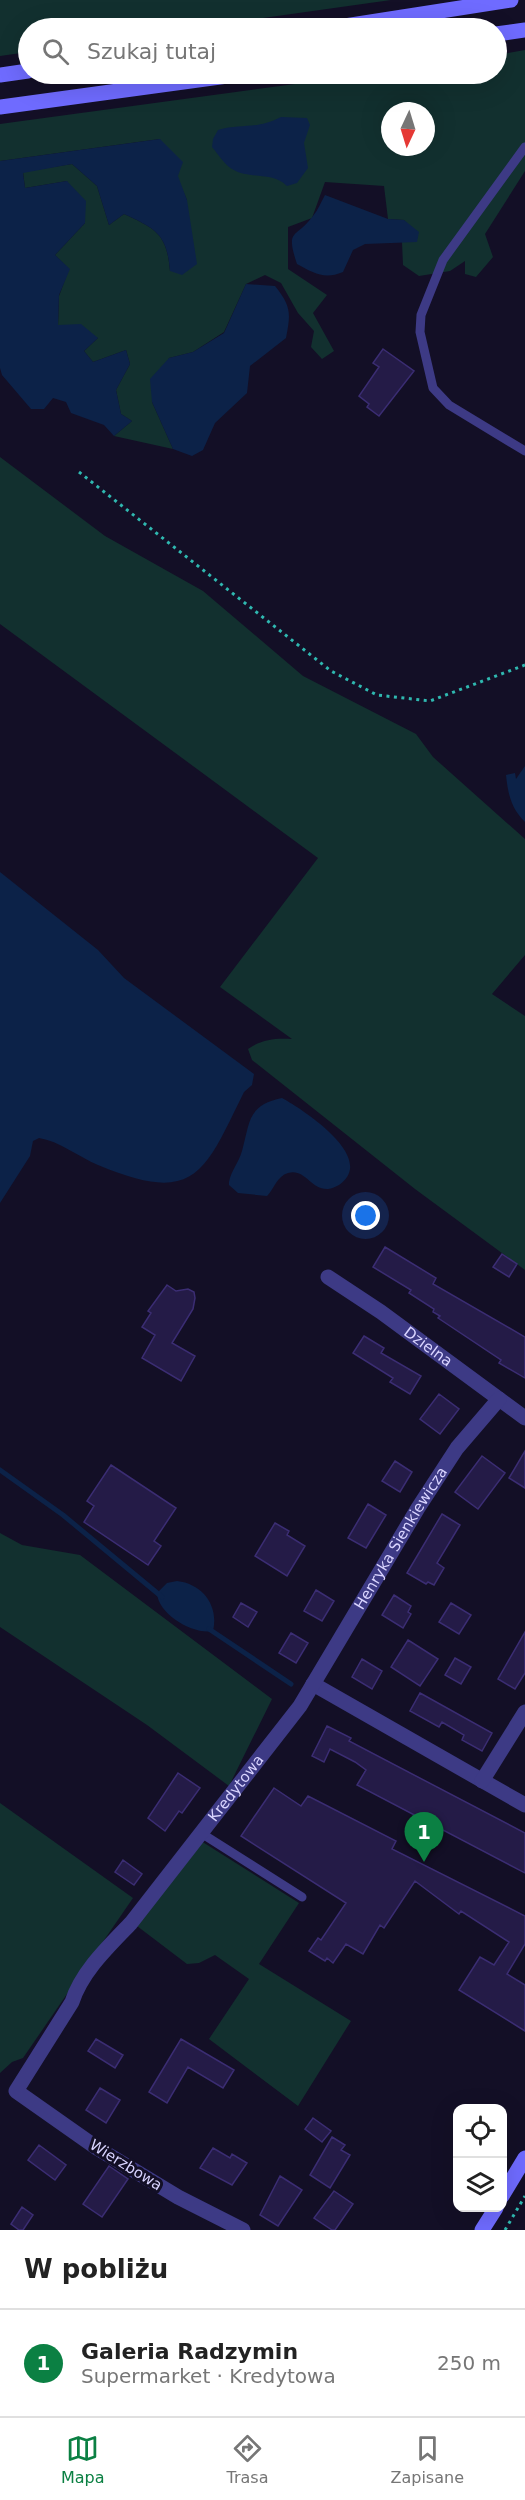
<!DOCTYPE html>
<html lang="pl">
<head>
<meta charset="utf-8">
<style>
  body { margin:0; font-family:"DejaVu Sans",sans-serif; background:#f2f2f2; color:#222 }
  .controls { position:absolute; right:18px; bottom:18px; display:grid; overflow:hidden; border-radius:12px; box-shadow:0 6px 24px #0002 }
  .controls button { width:54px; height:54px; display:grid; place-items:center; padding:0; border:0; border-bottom:2px solid #e0e0e0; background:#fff; color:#222; font:30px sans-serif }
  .compass { position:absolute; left:381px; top:102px; width:54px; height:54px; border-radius:50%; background:#fff; box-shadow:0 6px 24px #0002; rotate:184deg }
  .you { position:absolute; left:366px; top:1216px; width:21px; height:21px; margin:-15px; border:4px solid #fff; border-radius:50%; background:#1a73e8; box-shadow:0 0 0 9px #1a73e833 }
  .badge { display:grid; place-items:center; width:39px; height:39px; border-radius:50%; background:#0b8043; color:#fff; font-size:20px; font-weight:700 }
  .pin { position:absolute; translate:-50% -50px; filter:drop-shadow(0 2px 3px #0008) }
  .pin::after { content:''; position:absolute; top:32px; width:21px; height:18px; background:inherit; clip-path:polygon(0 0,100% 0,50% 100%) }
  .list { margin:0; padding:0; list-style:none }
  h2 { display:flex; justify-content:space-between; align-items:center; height:78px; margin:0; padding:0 24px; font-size:26px }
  h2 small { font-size:20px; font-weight:400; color:#767676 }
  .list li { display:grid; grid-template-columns:39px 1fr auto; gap:18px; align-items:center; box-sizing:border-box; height:108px; padding:0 24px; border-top:2px solid #e0e0e0 }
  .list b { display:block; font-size:22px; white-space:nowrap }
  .list p { margin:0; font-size:20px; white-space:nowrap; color:#767676 }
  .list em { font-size:20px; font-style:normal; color:#767676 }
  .icon { flex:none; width:33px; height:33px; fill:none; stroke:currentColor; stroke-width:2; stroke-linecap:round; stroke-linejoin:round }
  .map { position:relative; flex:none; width:525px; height:2230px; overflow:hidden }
  .search { position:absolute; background:#fff; box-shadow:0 6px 24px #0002; left:18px; right:18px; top:18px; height:66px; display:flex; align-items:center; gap:15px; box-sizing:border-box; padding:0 21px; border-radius:33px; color:#767676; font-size:22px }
  .sheet { height:186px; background:#fff }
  nav { display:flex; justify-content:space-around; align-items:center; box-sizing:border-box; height:84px; border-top:2px solid #e0e0e0; background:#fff; font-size:16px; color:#767676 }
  nav a { display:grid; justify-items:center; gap:3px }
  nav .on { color:#0b8043 }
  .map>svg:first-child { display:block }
</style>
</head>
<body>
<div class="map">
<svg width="525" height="2230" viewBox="0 0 525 2230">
  <rect width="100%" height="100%" fill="#130f26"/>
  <path fill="#12302f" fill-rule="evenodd" d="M0 0H391L193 28H28V52L0 56Z
    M525 50V171L485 234 493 257 476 277 465 274V261L450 271 419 276 403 265 402 242H417L404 220 388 219 384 186 325 182 312 218 288 227V269L327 295 313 313 334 351 322 359 311 347 314 331 298 313 281 283 265 275 246 284 224 332 193 352 169 358 152 402 173 449 114 436 132 421 121 414 116 390 130 364 126 350 93 362 84 351 98 338 58 326 59 296 69 269 55 255 85 223 67 181 25 188 23 172 72 164 97 186 109 225 124 214C157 229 167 235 170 271L187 200 160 139 0 161V124L369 74H496L497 55ZM390 111H426V147H390Z
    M0 457 105 536 203 591 303 676 416 734 433 757 525 839V955L492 994 525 1016V1270L415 1189 252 1060 248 1049C262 1039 276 1038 292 1039L220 987 318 858 0 624Z
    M0 1533 22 1545 80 1555 272 1699 229 1786 147 1725 0 1627Z
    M0 1803 133 1898 23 2058 12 2062 0 2073Z
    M201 1841 299 1903 259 1964 351 2021 298 2106 209 2039 249 1979 215 1955 199 1963 187 1964 137 1926Z"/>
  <path fill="#0c2248" d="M281 117 307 118 310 125 304 143 308 168 297 183 287 186C271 171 250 180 232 169 224 164 218 154 212 147L213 139 218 130C242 123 256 130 281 117Z
    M160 139 183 162 178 176 187 200 197 264 182 275 170 271C167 235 157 229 124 214L109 225 97 186 72 164 23 173 25 188 67 181 86 201 85 223 55 255 70 269 59 295 58 325 81 324 98 338 84 351 93 362 126 350 130 364 116 390 121 414 132 421 114 436 104 425 71 413 66 402 53 398 44 409H31L2 375 0 368V161Z
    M325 195 388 219 404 220 419 232 417 242 365 244 353 250 343 272C324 280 314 273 297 264 285 228 296 239 313 216 318 210 321 202 325 195Z
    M246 284 275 286C291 306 291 313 286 338L250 366 247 393 215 423 203 450 192 456 173 449 152 402 150 379 169 358 193 352 224 333Z
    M525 766V822C511 808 508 794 506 775L515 773 516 779Z
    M0 872 98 950 124 978 254 1074 252 1085 244 1092C204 1173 196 1206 98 1165 79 1157 59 1141 39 1138L33 1141 30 1156 0 1203Z
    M282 1098C302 1109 365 1150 347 1177 343 1183 336 1188 328 1189 311 1190 305 1168 288 1173 277 1176 274 1189 267 1196L238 1193 229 1185V1182C231 1171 239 1162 242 1151 250 1123 247 1105 282 1098Z
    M177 1581C203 1584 219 1606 213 1631 193 1635 158 1614 157 1593L167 1583Z"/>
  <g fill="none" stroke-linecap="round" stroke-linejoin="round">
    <path stroke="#0c2248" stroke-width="5" d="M0 1470 63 1515 162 1597
      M209 1629 291 1684"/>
  </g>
  <path fill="#241b47" stroke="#3b2d73" stroke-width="1.5" d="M383 349 414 371 379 416 367 407 369 404 359 396 379 367 373 363Z
    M385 1247 436 1278 433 1284 525 1337V1378L499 1363 501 1360 438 1318 440 1316 433 1312 434 1309 409 1293 411 1290 373 1267Z
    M502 1254 517 1264 509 1277 493 1267Z
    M167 1285 176 1291 188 1289 194 1292 195 1298 193 1309 172 1343 195 1356 181 1381 142 1358 155 1335 142 1327 151 1313 148 1311Z
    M364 1336 384 1348 381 1353 421 1376 410 1394 390 1382 393 1378 353 1353Z
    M439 1394 459 1409 440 1434 420 1419Z
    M525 1451V1488L509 1478Z
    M482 1456 505 1473 478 1509 455 1492Z
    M395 1461 412 1472 400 1492 382 1481Z
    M111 1465 176 1508 154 1541 161 1546 148 1565 84 1522 94 1506 87 1501Z
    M368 1504 386 1515 366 1548 348 1538Z
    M442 1514 460 1525 437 1563 444 1568 434 1585 428 1582 426 1584 407 1573Z
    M275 1523 289 1531 287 1535 305 1546 287 1576 255 1556Z
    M316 1590 334 1601 322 1621 304 1611Z
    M394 1595 411 1606 408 1612 411 1614 403 1628 382 1615Z
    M241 1603 257 1612 248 1627 233 1617Z
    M451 1603 471 1615 459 1634 439 1622Z
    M525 1632V1673L515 1689 498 1679Z
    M291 1633 308 1643 296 1663 279 1653Z
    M408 1640 438 1659 420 1686 391 1667Z
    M455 1658 471 1667 461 1684 445 1675Z
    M362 1659 382 1671 372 1689 352 1677Z
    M420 1693 492 1733 482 1751 462 1740 464 1735 442 1722 439 1727 410 1711Z
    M327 1726 351 1738 349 1741 525 1833V1873L357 1785 366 1770 355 1762 330 1749 324 1762 312 1756Z
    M178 1773 200 1788 182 1813 179 1811 165 1831 148 1818Z
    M274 1788 301 1806 308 1796 396 1841 392 1849 525 1916V1944L507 1974 525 1985V2031L459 1990 480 1957 494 1965 509 1942 461 1911 459 1914 415 1881 384 1928 380 1925 363 1954 346 1944 333 1963 327 1958 325 1961 309 1951 318 1938 321 1940 346 1903 241 1836Z
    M123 1860 142 1874 134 1885 115 1872Z
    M96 2039 123 2055 115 2068 88 2051Z
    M181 2039 234 2070 223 2088 188 2067 167 2103 149 2092Z
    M100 2088 120 2100 106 2123 86 2110Z
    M313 2118 331 2131 322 2142 305 2129Z
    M332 2137 345 2145 341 2150 350 2155 330 2188 310 2175Z
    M39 2145 66 2165 55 2180 28 2160Z
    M213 2148 230 2158 232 2154 247 2163 232 2185 200 2168Z
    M109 2166 128 2179 102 2217 83 2204Z
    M280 2176 302 2190 278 2226 260 2215Z
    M334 2191 353 2204 335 2230H332L314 2218Z
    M22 2207 33 2215 23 2230H19L11 2224Z"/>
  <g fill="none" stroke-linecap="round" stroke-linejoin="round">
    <path stroke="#2fb8b0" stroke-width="3" stroke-dasharray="3 4.5" stroke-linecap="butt" d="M79 472 331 671 377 695 430 701 525 665
      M505 2230 525 2196"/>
    <path stroke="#3d3a85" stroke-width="9" d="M525 147 443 260 421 315 420 332 433 388 449 405 525 451
      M201 1833 302 1897"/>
    <g stroke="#3d3a85" stroke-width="15">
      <path id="s1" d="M328 1277 381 1312 525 1418"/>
      <path d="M313 1684 525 1805"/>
      <path d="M482 1781 525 1712"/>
      <path id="s2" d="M243 2230 178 2197 97 2148 16 2091 72 2002C82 1971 109 1946 131 1923L300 1706 418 1508 457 1448 499 1399"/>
    </g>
    <path stroke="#6f6bff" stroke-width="15" d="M332 28 511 0
      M496 34 525 30
      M0 75 28 71
      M0 107 242 74
      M502 2196 525 2158
      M482 2230 496 2208"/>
  </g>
  <g text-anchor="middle" stroke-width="6" stroke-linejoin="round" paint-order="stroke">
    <g font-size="15" fill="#d9d4ff" stroke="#130f26">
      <text dy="5" stroke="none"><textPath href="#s1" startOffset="122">Dzielna</textPath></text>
      <text dy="5" stroke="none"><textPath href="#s2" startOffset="942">Henryka Sienkiewicza</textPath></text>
      <text dy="5" stroke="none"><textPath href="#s2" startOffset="642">Kredytowa</textPath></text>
      <text transform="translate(126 2165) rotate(32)" y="5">Wierzbowa</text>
    </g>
  </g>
</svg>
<div class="controls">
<button><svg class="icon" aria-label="locate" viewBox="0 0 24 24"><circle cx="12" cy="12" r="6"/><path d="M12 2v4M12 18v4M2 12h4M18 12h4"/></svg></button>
<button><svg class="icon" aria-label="layers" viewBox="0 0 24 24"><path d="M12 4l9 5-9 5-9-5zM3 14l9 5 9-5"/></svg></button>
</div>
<svg class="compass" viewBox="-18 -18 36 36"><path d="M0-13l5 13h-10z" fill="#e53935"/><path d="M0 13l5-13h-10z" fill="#767676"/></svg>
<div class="you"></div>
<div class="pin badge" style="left:424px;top:1862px">1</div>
<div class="search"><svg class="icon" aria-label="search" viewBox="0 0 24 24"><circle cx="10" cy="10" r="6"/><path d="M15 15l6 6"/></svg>Szukaj tutaj</div>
</div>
<section class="sheet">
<h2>W pobliżu<small></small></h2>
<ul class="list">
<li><span class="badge">1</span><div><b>Galeria Radzymin</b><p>Supermarket · Kredytowa</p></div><em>250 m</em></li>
</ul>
</section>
<nav>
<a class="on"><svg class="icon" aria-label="map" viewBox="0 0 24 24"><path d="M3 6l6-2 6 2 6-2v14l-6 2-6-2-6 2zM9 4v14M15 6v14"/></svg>Mapa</a>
<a><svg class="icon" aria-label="directions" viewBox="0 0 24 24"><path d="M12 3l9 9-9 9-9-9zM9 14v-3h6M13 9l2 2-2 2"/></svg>Trasa</a>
<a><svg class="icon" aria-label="saved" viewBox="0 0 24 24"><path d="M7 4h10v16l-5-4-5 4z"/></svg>Zapisane</a>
</nav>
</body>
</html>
